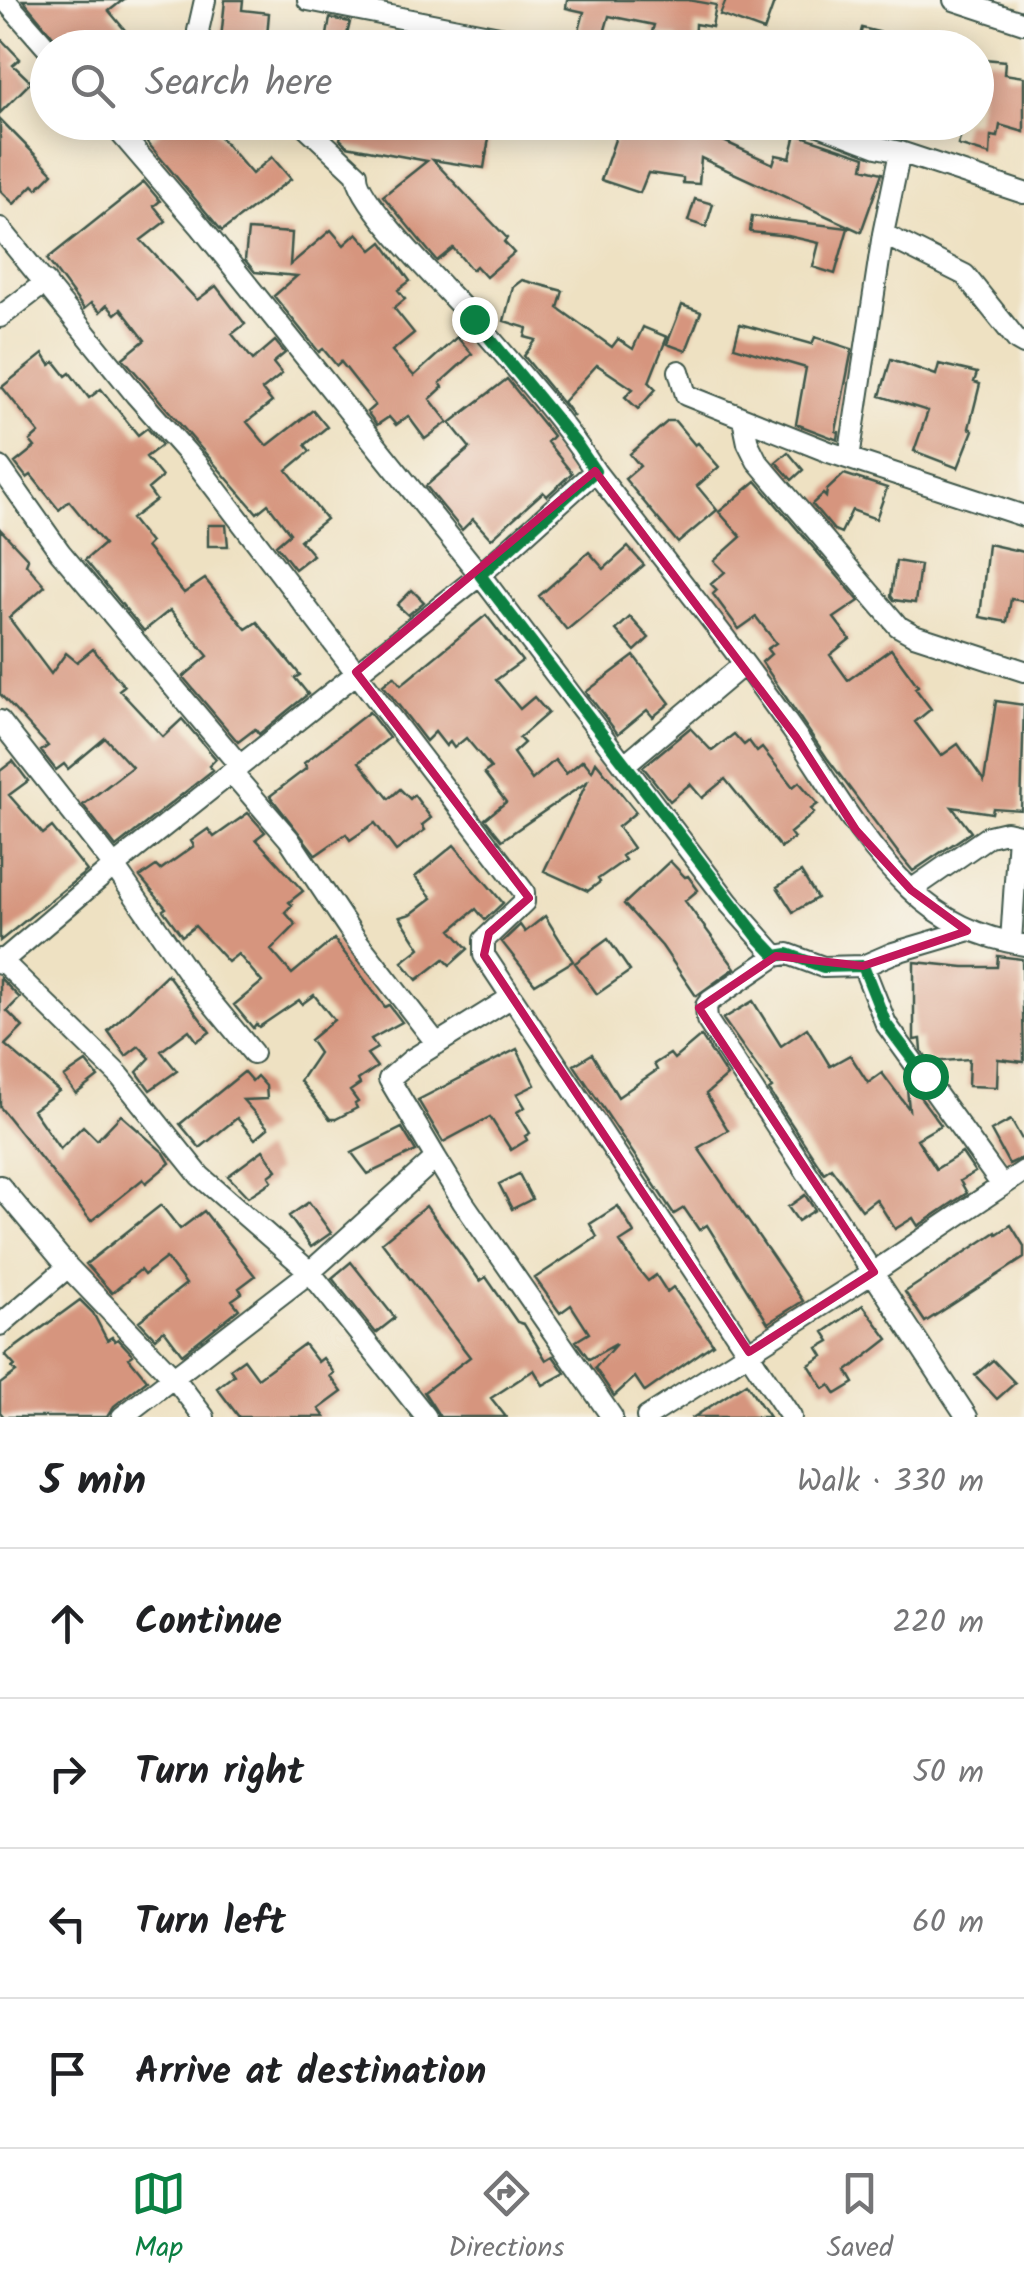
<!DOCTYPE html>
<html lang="en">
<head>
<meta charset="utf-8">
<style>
  body { margin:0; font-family:Kalam,sans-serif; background:#f6f6f6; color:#202124 }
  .stop { position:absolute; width:30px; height:30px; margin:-22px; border:8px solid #0b8043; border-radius:50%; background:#fff }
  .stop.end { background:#0b8043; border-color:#fff; box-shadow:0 2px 10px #0008 }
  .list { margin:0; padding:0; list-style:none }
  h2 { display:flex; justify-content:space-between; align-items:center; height:130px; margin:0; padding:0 40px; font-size:42px }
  h2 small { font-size:32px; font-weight:400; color:#757577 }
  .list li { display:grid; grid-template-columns:65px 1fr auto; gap:30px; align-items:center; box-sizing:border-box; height:150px; padding:0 40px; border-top:2px solid #e0e0e0 }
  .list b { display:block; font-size:38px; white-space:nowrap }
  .list em { font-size:32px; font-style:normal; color:#757577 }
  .icon { flex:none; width:55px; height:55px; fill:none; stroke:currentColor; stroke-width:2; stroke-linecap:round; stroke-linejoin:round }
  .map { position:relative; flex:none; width:1024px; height:1417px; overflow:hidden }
  .search { position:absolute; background:#fff; box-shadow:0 5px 25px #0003; left:30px; right:30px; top:30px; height:110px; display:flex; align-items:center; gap:25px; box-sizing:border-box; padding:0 35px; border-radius:55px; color:#757577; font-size:38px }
  .sheet { height:730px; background:#fff }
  nav { display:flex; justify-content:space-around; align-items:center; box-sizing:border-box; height:140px; border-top:2px solid #e0e0e0; background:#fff; font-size:28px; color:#757577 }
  nav a { display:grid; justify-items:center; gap:5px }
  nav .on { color:#0b8043 }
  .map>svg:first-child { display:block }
</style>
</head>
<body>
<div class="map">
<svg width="1024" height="1417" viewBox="0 0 1024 1417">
  <rect width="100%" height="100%" fill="#f7f3e8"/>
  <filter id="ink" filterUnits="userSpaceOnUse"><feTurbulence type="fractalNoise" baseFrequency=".01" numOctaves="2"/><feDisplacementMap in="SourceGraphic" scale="20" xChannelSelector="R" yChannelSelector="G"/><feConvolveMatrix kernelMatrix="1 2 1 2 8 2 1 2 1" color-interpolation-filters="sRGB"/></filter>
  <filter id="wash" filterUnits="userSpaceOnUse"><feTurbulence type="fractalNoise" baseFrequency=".0048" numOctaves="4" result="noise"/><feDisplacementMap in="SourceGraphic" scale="40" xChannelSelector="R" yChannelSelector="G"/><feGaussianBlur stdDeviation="2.25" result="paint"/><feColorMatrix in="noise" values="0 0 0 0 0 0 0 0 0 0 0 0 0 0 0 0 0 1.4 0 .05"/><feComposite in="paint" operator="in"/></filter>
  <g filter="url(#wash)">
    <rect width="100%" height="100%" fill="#eee1c2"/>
    <g id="blocks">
      <path fill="#d6957e" d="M23 0H123L109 11 140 48H76L69 40 61 46Z
        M225 0H243L242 10 269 13 266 48H220Z
        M567 0H688L716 5 712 27 695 24 694 48H678V38L652 32 654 25 609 16 603 37 579 31 584 12 566 8Z
        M726 0H775L764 31 720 15Z
        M330 18 350 22 346 39 327 35Z
        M862 28 915 41 914 48H857Z
        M0 38 20 59 13 65 31 82 0 113Z
        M984 59 1005 61 1004 74 1024 77V132L1000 125 998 137 991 136 990 155 958 145 965 122H977Z
        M0 119 53 173 37 189 33 185 14 204 0 190Z
        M172 122H207L252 174 272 157 291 179 222 231 147 142Z
        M344 122H439L438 130 489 138 484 168 433 160 507 238 504 242 514 253 486 277 476 266 472 270 453 248 437 261 383 196 427 161 347 146 340 139Z
        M621 122 661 127 662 122H668L700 130 773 164 776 155 790 158 796 134 865 157 863 168 882 173 861 232 701 158 699 184 683 183V178L648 173 640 193 601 180Z
        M144 182 160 201 154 206 166 221 141 240 197 300 216 286 245 324 232 334 253 360 275 341 285 353 273 363 282 374 262 390 272 402 247 422 267 446 313 410 327 427 305 445 310 451 287 470 326 519 300 540 313 555 295 569 276 545 290 533 268 504 257 513 123 358 145 340 121 309 115 314 107 305 100 312 91 303 84 309 47 259Z
        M695 199 713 204 706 227 688 221Z
        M752 216 848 228 835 274 813 267 819 243 788 236 750 232Z
        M248 230 292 233 290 265 331 230 344 245 357 233 372 250 382 242 410 281 398 290 405 299 394 308 414 333 392 351 414 376 457 337 472 354 440 383 443 387 430 399 448 422 425 439 408 416 396 425 389 417 377 425 367 412 375 405 341 362 337 366 323 349 319 352 274 296 297 276 255 272 245 260Z
        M522 280 563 291 558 308 612 347 618 339 633 349 643 327 667 337 649 382 656 389 638 409 625 397 633 389 597 365 563 402 574 417 524 356 536 340 525 337 527 328 504 321 513 287Z
        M682 305 701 312 686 351 667 344Z
        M740 324 812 344 815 337 852 349 836 431 839 432 838 440 796 424 806 368 734 347Z
        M43 354 50 365 55 362 66 376 70 373 89 398 101 389 138 435 147 428 162 445 146 457 162 477 148 489 156 500 131 519 150 543 146 547 184 593 205 579 246 629 257 622 300 675 295 678 308 694 259 734 255 729 238 742 183 677 208 656 170 610 144 631 85 560 104 544 69 501 59 510 31 475 27 478 15 463 35 447 30 441 39 433 2 387Z
        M891 359 936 375 939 364 977 373 974 382 980 384 969 428 973 430 958 468 914 451 928 411 880 396Z
        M507 379 553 436 547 442 572 473 547 496 543 492 491 539 473 519 462 530 426 486 470 448 450 423Z
        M668 421H675L695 445 698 443 719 467 697 486 717 510 678 543 625 479 640 466 630 454Z
        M788 452 803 470 792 480 776 462Z
        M844 474 887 488 876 519 852 510 841 533 834 530 812 504 823 494 826 497 827 490Z
        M756 481 859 601 834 618 850 639 830 655 848 680 891 649 918 686 915 688 931 709 915 722 941 756 958 744 984 781 996 701 1024 705 1021 810 993 808 992 813 952 807 971 832 913 871 899 854 827 758 762 662 771 654 767 649 776 643 756 617 739 629 713 594 717 590 711 584 725 572 714 561 741 537 719 512Z
        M208 525H226L228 546H208Z
        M0 529 28 559 26 564 45 586 9 618 51 674 66 653 77 662 93 649 124 686 119 690 163 737 182 719 216 759 209 766 213 770 116 847 83 805 132 767 105 738 68 769 64 764 56 770 41 751 48 746 0 694Z
        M988 544 1024 552V601L1011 599 1007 622 980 617Z
        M628 547 644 565 567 630 539 596 589 552 604 569Z
        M896 561 920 565 915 603 894 600 891 596Z
        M412 590 424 602 408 615 397 605Z
        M486 615 522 661 496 680 520 709 534 697 548 713 519 738 524 743 513 753 532 780 555 760 566 774 583 760 592 771 596 762 636 812 618 827 633 848 622 856 625 860 598 879 600 882 588 891 544 871 587 782 502 840 485 819 506 802 484 773 491 768 466 738 454 748 450 742 446 746 435 732 426 741 383 685 394 676 401 685Z
        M630 617 649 638 635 651 616 630Z
        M634 656 670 703 653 717 647 710 618 734 586 692Z
        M369 712 389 738 359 762 389 799 400 789 410 799 414 795 431 818 422 825 425 830 396 851 375 823 350 840 346 834 316 855 270 796 307 768 304 763Z
        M690 728 712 751 734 734 744 745 749 741 757 752 762 748 793 787 799 782 818 804 811 809 814 813 790 833 794 838 781 848 725 779 702 798 690 784 670 801 643 767Z
        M13 761 28 781 9 795 43 834 52 827 87 871 0 941V771Z
        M248 813 265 832 256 839 303 891 289 902 292 905 285 912 296 925 271 950 292 974 334 939 385 1007 389 1005 402 1022 371 1039 377 1048 367 1054 377 1067 358 1080 360 1084 350 1091 358 1102 355 1104 357 1108 336 1119H330L300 1081 319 1053 310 1040 334 1020 314 995 302 1004 299 1000 259 1027 256 1024 253 1028 234 1005 262 982 238 954 228 962 195 926 182 936 163 910 166 908 140 877 156 866 160 870 194 846 191 841 208 829 214 837Z
        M454 845 503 903 485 920 476 909 451 930 468 949 450 965 444 959 417 980 402 962 420 948 400 917 411 914 432 898 415 877Z
        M670 861 685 877 688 876 698 890 685 901 735 968 696 996 662 946 624 904Z
        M801 872 817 898 793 912 777 887Z
        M545 916 573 961 535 984 502 942 520 925 525 932Z
        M608 939 630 971 597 994 575 963Z
        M998 956 1022 959 1024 1062 998 1059 997 1087 968 1086 969 1059 930 1062 922 1051 921 1039 914 1040V962L964 967H997Z
        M167 974 210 1032 197 1041 189 1030 161 1051 177 1071 150 1090 137 1072 150 1058 139 1046 126 1056 108 1031Z
        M0 978 20 998 7 1011 23 1027 5 1045 59 1091 33 1110 60 1149 83 1126 97 1140 121 1115 164 1153 170 1163 146 1183 143 1179 91 1221 0 1107Z
        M753 1001 781 1046 807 1028 830 1066 850 1055 868 1083 882 1073 909 1109 906 1078 941 1125 917 1139 936 1169 962 1153 975 1172 960 1181 967 1193 918 1226 913 1218 895 1229 876 1199 862 1210 831 1168 824 1173 769 1090 772 1088 723 1019Z
        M701 1036 727 1076 706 1094 728 1130 698 1148 803 1301 768 1323 707 1225 699 1230 684 1208 674 1214 574 1065 592 1054 618 1097 657 1070 654 1064 670 1054 674 1059Z
        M517 1049 535 1085 517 1094 525 1107 517 1112 530 1133 525 1136 527 1140 511 1150 490 1117 443 1142 418 1100Z
        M86 1062 98 1077 76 1094 64 1077Z
        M244 1072 252 1081 257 1076 266 1086 267 1099 243 1100 268 1128 255 1139 237 1118 200 1148 180 1124Z
        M1011 1120 1024 1143V1157L1009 1164 991 1131Z
        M402 1128 416 1151 368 1174 352 1153Z
        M263 1150 277 1170 269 1176 272 1181 248 1197 228 1176Z
        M519 1174 532 1199 512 1209 499 1184Z
        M805 1195 815 1210 798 1221 788 1207Z
        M309 1202 331 1233 311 1247 289 1216Z
        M161 1205 180 1229 204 1211 255 1276 239 1288 242 1293 232 1300 239 1309 182 1354 164 1330 155 1338 139 1321 186 1284 166 1258 144 1275 140 1270 112 1293 86 1264Z
        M426 1206 480 1281 486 1277 517 1322 524 1324 546 1360 553 1356 565 1373 543 1385 534 1370 491 1398 506 1417H440L424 1392 470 1357 382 1242Z
        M618 1206 634 1233 620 1242 638 1269 648 1281 656 1275 667 1292 673 1287 713 1344 645 1392 635 1377 614 1396 595 1368 616 1344 589 1359 576 1341 589 1333 571 1305 560 1313 535 1278 597 1237 590 1224Z
        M1011 1225 1024 1246V1258L925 1322 905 1292 996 1232 997 1234Z
        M351 1262 395 1318 376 1333 332 1278Z
        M80 1300 93 1313 107 1340 112 1337 115 1341 118 1339 133 1355 129 1358 147 1380 114 1406 107 1417H4L0 1412V1384L16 1372 12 1368 15 1366 5 1355Z
        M863 1305 888 1339 847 1371 854 1383 836 1394 830 1385 824 1389 809 1365 823 1356 818 1348 830 1341 824 1332Z
        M304 1344 318 1362 323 1358 334 1373 330 1376 342 1392 319 1409 325 1417H239L217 1388 234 1375 230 1369 244 1359 258 1378Z
        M993 1360 1015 1383 997 1399 975 1375Z
        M746 1383 769 1417H694Z"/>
    </g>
  </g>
  <g filter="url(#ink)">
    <use href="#blocks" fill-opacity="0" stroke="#3e5649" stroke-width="2.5"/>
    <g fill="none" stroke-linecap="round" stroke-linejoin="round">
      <g stroke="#3e5649" stroke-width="24">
        <path id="street" d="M5 0 48 49
          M308 0 556 48
          M954 0 1024 23
          M203 48 198 31 205 0
          M111 122 201 227 480 575 729 903 776 956 788 954 823 967 863 966 893 953 967 931
          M811 122 877 147 900 152 883 234 849 458
          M900 152 1024 193
          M0 228 135 394 196 463 524 892V902L484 940V955L791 1417
          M883 234 965 275 1017 340 1024 344
          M0 317 46 282
          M679 371 686 395 829 452 1024 516
          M743 419 748 443 757 461 898 626 914 635 1024 671
          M0 467 60 552 240 766
          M595 471C663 559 734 646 797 737 833 790 863 844 910 889 943 921 979 937 1024 945
          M0 721 114 866 193 980 253 1053
          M624 765 743 665
          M232 773 289 839 355 938 437 1044
          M911 890 989 836 1006 832 1024 836
          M1011 942 1018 835
          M776 956 710 1001 706 1006 707 1020 967 1417
          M0 959 119 1075 200 1176 310 1272 426 1417
          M0 963 114 866 480 575 595 471C561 418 517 369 475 321 453 296 356 202 357 174L301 122
          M863 966 886 1024 1001 1184
          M436 1158 463 1202 612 1417
          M0 1186 68 1267 175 1379 204 1417
          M0 1325 68 1267
          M122 1417 310 1272 436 1158 389 1079 411 1060 512 997
          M647 1417 874 1272 1024 1171"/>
      </g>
      <use href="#street" stroke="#fff" stroke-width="20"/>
    </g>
  </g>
  <g fill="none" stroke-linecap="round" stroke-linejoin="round" filter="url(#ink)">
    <path stroke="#0b8043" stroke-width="12" d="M474 319 578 446 595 471 480 575 757 936 776 956 788 954 823 967 863 966 886 1024 925 1076"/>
  </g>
  <path fill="none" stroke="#c2185b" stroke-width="8" stroke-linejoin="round" d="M595 471 796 737 856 830 911 890 967 931 863 966 776 956 699 1008 874 1272 749 1352 484 955 489 933 529 898 356 672Z"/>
</svg>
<div class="stop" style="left:925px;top:1076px"></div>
<div class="stop end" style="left:474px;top:319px"></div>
<div class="search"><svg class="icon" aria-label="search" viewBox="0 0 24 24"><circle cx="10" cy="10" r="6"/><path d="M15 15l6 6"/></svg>Search here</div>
</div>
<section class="sheet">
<h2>5 min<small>Walk · 330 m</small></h2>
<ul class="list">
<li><svg class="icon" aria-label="ahead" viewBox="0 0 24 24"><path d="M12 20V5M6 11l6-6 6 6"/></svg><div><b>Continue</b></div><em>220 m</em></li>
<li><svg class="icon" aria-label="right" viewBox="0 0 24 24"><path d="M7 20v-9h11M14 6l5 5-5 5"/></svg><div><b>Turn right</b></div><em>50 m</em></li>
<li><svg class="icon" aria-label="left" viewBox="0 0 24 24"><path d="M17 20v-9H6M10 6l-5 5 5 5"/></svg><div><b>Turn left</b></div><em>60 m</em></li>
<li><svg class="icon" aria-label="arrive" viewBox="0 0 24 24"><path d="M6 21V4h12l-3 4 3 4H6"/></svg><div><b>Arrive at destination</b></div></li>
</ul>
</section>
<nav>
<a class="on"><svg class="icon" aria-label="map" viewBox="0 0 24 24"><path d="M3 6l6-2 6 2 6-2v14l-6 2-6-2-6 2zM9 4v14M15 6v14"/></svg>Map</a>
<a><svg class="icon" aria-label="directions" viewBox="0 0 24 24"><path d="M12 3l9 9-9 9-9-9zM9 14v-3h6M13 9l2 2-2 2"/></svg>Directions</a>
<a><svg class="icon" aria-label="saved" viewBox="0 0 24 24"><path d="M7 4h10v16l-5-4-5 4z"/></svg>Saved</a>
</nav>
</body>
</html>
